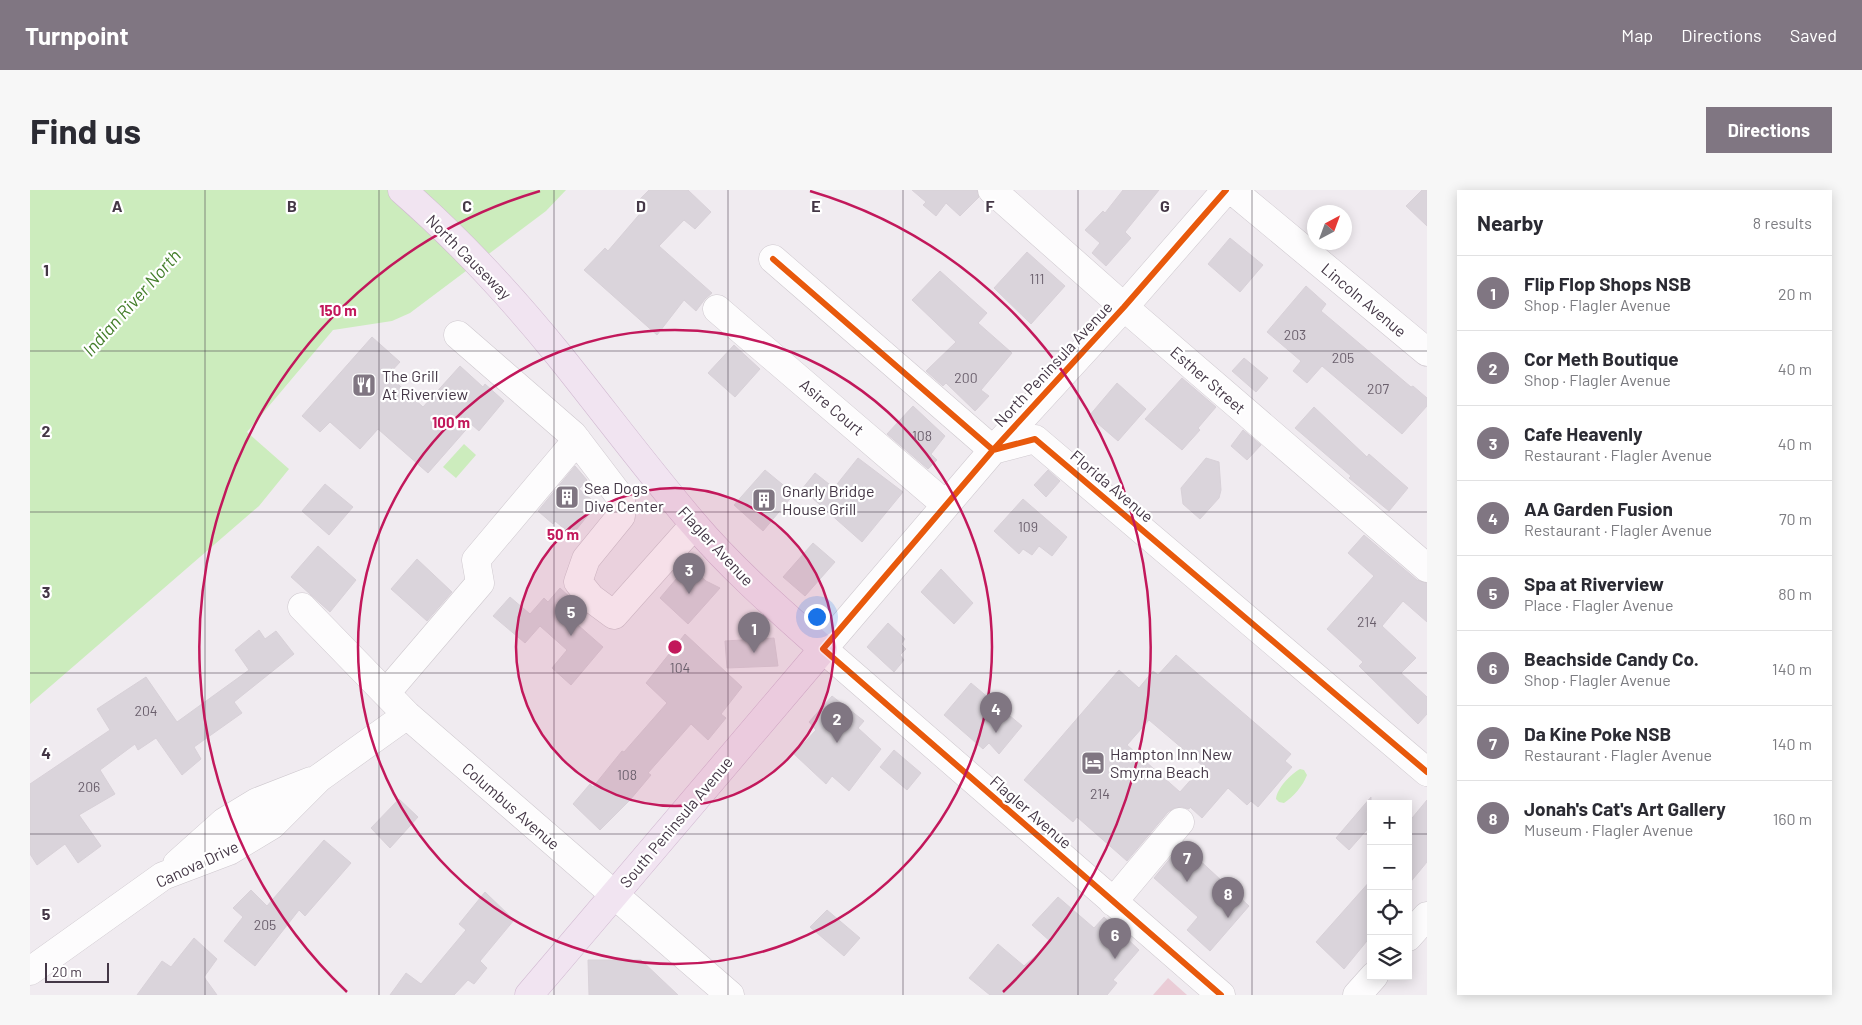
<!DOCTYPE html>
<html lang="en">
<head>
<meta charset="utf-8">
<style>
  body { margin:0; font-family:Barlow,sans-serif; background:#f7f7f7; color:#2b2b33 }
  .controls { position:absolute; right:15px; bottom:15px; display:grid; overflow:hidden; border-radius:0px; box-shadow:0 2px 12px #0003 }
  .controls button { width:45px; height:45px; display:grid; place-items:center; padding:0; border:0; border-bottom:1px solid #e1e1e2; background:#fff; color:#2b2b33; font:25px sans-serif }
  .compass { position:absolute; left:1277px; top:15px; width:45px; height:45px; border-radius:50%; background:#fff; box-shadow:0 2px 12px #0003; rotate:41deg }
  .scale { position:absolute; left:15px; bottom:12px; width:64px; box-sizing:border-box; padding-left:5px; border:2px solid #443746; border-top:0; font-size:14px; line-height:18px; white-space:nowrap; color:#443746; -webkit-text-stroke:4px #fff; paint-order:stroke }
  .you { position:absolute; left:786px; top:426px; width:18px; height:18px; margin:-12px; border:4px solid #fff; border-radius:50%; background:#1a73e8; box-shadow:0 0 0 8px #1a73e833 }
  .badge { display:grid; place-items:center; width:32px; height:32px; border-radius:50%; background:#807682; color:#fff; font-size:16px; font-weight:700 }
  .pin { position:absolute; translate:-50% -41px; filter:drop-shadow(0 1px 2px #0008) }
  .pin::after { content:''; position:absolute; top:26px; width:18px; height:15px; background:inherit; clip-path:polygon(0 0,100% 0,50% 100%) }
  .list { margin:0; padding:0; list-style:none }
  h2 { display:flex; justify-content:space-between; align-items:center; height:65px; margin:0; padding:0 20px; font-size:21px }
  h2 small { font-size:16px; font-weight:400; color:#7c7c81 }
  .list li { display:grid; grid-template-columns:32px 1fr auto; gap:15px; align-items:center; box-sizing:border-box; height:75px; padding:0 20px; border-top:1px solid #e1e1e2 }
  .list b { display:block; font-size:19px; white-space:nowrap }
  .list p { margin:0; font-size:16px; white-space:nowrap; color:#7c7c81 }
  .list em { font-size:16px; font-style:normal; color:#7c7c81 }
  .icon { flex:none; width:28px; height:28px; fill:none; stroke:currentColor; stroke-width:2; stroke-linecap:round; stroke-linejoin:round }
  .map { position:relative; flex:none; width:1397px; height:805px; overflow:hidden; border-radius:0px }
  header { display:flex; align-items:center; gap:30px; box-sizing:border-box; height:70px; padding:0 25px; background:#807682; color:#fff }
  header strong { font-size:24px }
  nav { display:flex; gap:28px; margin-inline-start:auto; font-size:18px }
  .intro { display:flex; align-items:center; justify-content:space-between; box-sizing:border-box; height:120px; padding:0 30px }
  h1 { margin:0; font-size:35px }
  .button { padding:12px 22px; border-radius:0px; background:#807682; color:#fff; font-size:18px; font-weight:700 }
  main { display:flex; gap:30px; padding:0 30px }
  aside { flex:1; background:#fff; border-radius:0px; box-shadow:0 2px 12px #0003 }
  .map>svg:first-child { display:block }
</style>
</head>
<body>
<header>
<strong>Turnpoint</strong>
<nav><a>Map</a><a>Directions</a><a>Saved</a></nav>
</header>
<div class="intro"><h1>Find us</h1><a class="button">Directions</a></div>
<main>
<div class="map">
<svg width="1397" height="805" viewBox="0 0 1397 805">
  <rect width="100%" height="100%" fill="#f0ebf0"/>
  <path fill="#eaccd6" d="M1138 788 1157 805H1123Z"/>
  <path fill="#ccecbd" d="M0 0H536L516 21 380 123 362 131 303 140 217 242 259 279 229 316 0 514Z
    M434 254 446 265 426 288 413 277Z
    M1270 579 1274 580 1277 585C1273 596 1263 607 1254 613L1249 612 1246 609C1247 598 1261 584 1270 579Z"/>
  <path fill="#dad4db" stroke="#d8d1d8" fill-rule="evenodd" d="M619 0H658L681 22 665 39 654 30 629 56 682 103 675 109 666 121 654 110 627 145 554 80 575 58 578 61 614 19 607 12Z
    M882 0H947L949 7 930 26 916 13 906 26 893 15 896 12Z
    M1093 0H1129L1095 42 1101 48 1076 76 1062 63 1070 53 1055 40 1073 21 1075 23Z
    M1392 0H1397V36L1376 16Z
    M1200 48 1233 75 1210 102 1178 74Z
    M997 62 1035 96 1001 134 964 98Z
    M910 81 957 123 948 133 982 163 951 200 959 206 945 221 916 193 913 196 896 181 926 152 882 110Z
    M1276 96 1296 114 1291 121 1381 197 1383 196 1397 208V216L1372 244 1292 176 1277 193 1263 181 1271 171 1237 142Z
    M342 147 370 172 358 185 393 217 430 176 453 197 455 194 474 211 449 241 441 234 398 283 348 239 330 259 300 232 290 242 272 226Z
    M704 155 730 179 705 207 678 183Z
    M1214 168 1238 188 1226 202 1202 181Z
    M1152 188 1186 217 1168 238 1170 240 1152 260 1115 229Z
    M1087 193 1116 219 1088 251 1059 226Z
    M883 216 915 246 901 264 907 270 898 279 857 244Z
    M1284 217 1337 267 1339 264 1378 298 1359 321 1319 288 1321 286 1265 238Z
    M1213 240 1231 255 1217 270 1201 256Z
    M828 268 873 302 832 352 772 299 785 283 804 298Z
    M1176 268 1189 272 1191 300 1189 308 1170 329 1153 314 1151 298Z
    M545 276 557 290 549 299 567 314 542 345 525 331 523 334 508 321Z
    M735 280 764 304 733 341 704 315Z
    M1018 280 1030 291 1016 307 1004 295Z
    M295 294 323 317 299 345 272 321Z
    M993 309 1037 347 1022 366 1009 356 1002 365 993 359 989 364 964 341Z
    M1334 345 1387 390 1397 393V432L1373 411 1352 436 1386 468 1371 483 1397 507V524L1388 534 1329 476 1333 472 1297 439 1344 386 1318 363Z
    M783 353 805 372 775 406 753 387Z
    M288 356 326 390 300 422 261 387Z
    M387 369 422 402 397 431 361 399Z
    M658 375 676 391 690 398 658 434 630 408Z
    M911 379 943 413 924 434 891 402Z
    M530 398 542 409 532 421 573 457 541 495 522 478 537 460 510 436 495 453 463 426 480 407 500 424 514 408 518 412Z
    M858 433 875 449 871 454 876 459 870 465 874 470 864 482 837 457Z
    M229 440 235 449 246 441 264 464 204 512 212 523 164 557 171 569 152 585 126 548 108 560 105 554 70 580 85 604 49 625 71 656 48 673 35 654 7 675 0 664V594L80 540 67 519 116 487 147 532 219 480 205 460Z
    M655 444 712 497 691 524 696 528 678 550 661 534 618 583 621 585 600 610 570 640 543 614 560 594 563 597 592 561 594 562 637 513 616 493Z
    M744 448 748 476 697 478 695 451Z
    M1146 465 1261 564 1255 571 1262 577 1228 617 1221 611 1217 615 1198 598 1172 628 1160 617 1159 619 1152 617 1144 618 1138 622 1097 671 1047 627 1043 632 994 590 1089 480 1109 498 1123 481 1128 485ZM1119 530 1173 576 1150 602 1097 555Z
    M941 493 992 536 969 564 959 553 953 559 914 525Z
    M802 506 834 531 828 538 851 559 819 601 802 586 796 594 764 564 786 540 779 532Z
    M864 560 891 583 877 600 850 577Z
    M1341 607V635L1319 660 1306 648Z
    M369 609 388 627 360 658 341 638Z
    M1397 610V672L1378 695V633Z
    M294 650 321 673 275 726 269 720 225 776 194 751 213 727 203 718 221 700 237 716Z
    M1152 654 1219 716 1180 761 1157 740 1168 727 1124 688Z
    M1341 690V746L1314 779 1286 752Z
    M455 702 484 730 450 771 457 778 444 794 438 790 424 805H360L376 783 391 794 436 740 429 734Z
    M1028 707 1064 738 1074 727 1109 760 1083 790 1087 793 1077 805H960L939 788 968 754 994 776 1021 752 1002 735Z
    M797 720 830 748 814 766 780 737Z
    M164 748 187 769 174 787 187 805H107L132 771 141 777Z
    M558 770H611L648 805H559Z"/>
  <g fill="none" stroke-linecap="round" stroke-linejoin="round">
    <g stroke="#cec8ce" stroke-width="29">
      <path id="minor" d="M962 0 1094 117 1397 378
        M1202 0 1397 162
        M743 69 963 260 1005 249 1397 582
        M687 119 916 315
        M428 145 543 245 591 308V326L556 369 548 392 561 408 584 425 664 335
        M272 417 377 525 700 805
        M356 503 450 393 446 370 547 250
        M147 674 194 632 227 612 281 591
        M1083 712 1150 632
        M1378 747 1397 726
        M0 781 133 686 199 661 242 635 289 588 377 525
        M1191 805 793 459 963 260 1094 117 1196 0
        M1327 805 1344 786"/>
    </g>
    <g stroke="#d1b9d1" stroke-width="29">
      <path id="major" d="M372 0C428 49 481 106 528 164 573 220 616 278 663 333 702 379 748 419 793 459L499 805"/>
    </g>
    <use href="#minor" stroke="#fdfcfd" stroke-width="28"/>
    <use href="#major" stroke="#f1e4f1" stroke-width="28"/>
    <g stroke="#fff" stroke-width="9">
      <path id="cycleway" d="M743 69 963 260 1005 249 1397 582
        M1191 805 793 459 963 260 1094 117 1196 0"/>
    </g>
    <use href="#cycleway" stroke="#e8590c" stroke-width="6"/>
  </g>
  <path fill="none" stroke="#443746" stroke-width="1" stroke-opacity="0.55" d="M175 0V805M349 0V805M524 0V805M698 0V805M873 0V805M1048 0V805M1222 0V805M0 161H1397M0 322H1397M0 483H1397M0 644H1341M1378 644H1397"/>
  <circle cx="645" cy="457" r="159" fill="#c2185b" fill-opacity=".12"/>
  <g fill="none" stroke="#c2185b" stroke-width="2.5">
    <circle cx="645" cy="457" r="159"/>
    <circle cx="645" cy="457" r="317"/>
    <path d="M317 802A476 476 0 0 1 510 1M780 1A476 476 0 0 1 973 802"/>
  </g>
  <defs>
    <g id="restaurant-square" transform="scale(1.25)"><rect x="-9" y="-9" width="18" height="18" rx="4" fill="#807682" stroke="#fff"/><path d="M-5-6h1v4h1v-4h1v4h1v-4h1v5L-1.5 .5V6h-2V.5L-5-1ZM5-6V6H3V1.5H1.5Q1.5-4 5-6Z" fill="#fff"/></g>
    <g id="building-square" transform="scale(1.25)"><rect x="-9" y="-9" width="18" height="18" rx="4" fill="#807682" stroke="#fff"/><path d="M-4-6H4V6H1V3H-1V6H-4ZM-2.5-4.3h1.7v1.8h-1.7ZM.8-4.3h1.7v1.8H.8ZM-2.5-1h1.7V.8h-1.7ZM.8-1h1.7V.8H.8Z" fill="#fff"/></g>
    <g id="hotel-square" transform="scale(1.25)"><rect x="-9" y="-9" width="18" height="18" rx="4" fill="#807682" stroke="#fff"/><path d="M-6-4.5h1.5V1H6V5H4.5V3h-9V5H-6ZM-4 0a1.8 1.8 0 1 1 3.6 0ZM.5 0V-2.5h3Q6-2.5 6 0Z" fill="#fff"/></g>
  </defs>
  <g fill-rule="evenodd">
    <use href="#restaurant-square" x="334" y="195"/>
    <use href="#building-square" x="537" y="307"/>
    <use href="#building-square" x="734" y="310"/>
    <use href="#hotel-square" x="1063" y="573"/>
  </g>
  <g text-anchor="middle" stroke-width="4.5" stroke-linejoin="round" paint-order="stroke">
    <g font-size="14" fill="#6a5f6c">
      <text x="1007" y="94">111</text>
      <text x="1265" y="150">203</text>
      <text x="1313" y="173">205</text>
      <text x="936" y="193">200</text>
      <text x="1348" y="204">207</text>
      <text x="892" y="251">108</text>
      <text x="998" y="342">109</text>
      <text x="1337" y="437">214</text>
      <text x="650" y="483">104</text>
      <text x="116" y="526">204</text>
      <text x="597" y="590">108</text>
      <text x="59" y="602">206</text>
      <text x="1070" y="609">214</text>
      <text x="235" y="740">205</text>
    </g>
    <g font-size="16" fill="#443746" stroke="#fff">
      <text transform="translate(439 67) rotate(45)" y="6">North Causeway</text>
      <text transform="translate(1334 110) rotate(40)" y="6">Lincoln Avenue</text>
      <text transform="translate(1023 174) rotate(-47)" y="6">North Peninsula Avenue</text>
      <text transform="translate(1178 190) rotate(41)" y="6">Esther Street</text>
      <text transform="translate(802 217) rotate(40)" y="6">Asire Court</text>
      <text transform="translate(1082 296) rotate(40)" y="6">Florida Avenue</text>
      <text transform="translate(686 356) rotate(47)" y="6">Flagler Avenue</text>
      <text transform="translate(481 616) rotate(41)" y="6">Columbus Avenue</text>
      <text transform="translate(1001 622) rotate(41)" y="6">Flagler Avenue</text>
      <text transform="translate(646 632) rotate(-50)" y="6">South Peninsula Avenue</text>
      <text transform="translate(167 674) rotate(-25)" y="6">Canova Drive</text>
    </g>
    <g font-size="16" fill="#443746" stroke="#fff" text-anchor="start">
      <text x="352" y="192">The Grill<tspan x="352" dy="18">At Riverview</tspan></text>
      <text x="554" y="304">Sea Dogs<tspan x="554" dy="18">Dive Center</tspan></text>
      <text x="752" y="307">Gnarly Bridge<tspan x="752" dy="18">House Grill</tspan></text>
      <text x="1080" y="570">Hampton Inn New<tspan x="1080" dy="18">Smyrna Beach</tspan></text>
    </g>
    <g font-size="18" font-style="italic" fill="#437e2a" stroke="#fff">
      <text transform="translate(102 113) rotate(-48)" y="6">Indian River North</text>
    </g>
  </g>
  <g font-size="16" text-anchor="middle" font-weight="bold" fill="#443746" stroke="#fff" stroke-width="4.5" stroke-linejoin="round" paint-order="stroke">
    <text x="87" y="22">A</text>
    <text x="262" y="22">B</text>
    <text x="437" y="22">C</text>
    <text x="611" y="22">D</text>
    <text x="786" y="22">E</text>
    <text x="960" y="22">F</text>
    <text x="1135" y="22">G</text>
    <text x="16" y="86">1</text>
    <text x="16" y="247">2</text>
    <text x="16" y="408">3</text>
    <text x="16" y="569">4</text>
    <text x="16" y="730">5</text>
  </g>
  <circle cx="645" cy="457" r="8" fill="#c2185b" stroke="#fff" stroke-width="2.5"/>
  <g font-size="15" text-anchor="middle" font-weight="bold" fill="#c2185b" stroke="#fff" stroke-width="4.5" stroke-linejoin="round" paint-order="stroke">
    <text x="308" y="126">150 m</text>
    <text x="421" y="238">100 m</text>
    <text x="533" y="350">50 m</text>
  </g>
</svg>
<div class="controls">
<button>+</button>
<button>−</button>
<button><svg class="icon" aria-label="locate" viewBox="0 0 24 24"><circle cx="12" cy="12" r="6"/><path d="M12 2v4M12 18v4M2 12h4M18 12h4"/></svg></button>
<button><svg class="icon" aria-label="layers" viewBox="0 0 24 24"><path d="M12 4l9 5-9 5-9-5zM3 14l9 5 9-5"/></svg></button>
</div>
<svg class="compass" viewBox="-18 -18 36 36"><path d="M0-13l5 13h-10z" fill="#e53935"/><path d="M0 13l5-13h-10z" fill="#7c7c81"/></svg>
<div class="scale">20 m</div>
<div class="you"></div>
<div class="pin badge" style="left:724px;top:463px">1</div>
<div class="pin badge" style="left:807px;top:553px">2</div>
<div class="pin badge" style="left:659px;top:404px">3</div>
<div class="pin badge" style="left:966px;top:543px">4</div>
<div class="pin badge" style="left:541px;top:446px">5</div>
<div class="pin badge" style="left:1085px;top:769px">6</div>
<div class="pin badge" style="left:1157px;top:692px">7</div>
<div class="pin badge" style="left:1198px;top:728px">8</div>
</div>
<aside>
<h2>Nearby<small>8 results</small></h2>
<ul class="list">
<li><span class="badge">1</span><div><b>Flip Flop Shops NSB</b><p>Shop · Flagler Avenue</p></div><em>20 m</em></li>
<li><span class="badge">2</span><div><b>Cor Meth Boutique</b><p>Shop · Flagler Avenue</p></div><em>40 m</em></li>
<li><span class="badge">3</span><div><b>Cafe Heavenly</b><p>Restaurant · Flagler Avenue</p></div><em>40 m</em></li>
<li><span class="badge">4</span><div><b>AA Garden Fusion</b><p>Restaurant · Flagler Avenue</p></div><em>70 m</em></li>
<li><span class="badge">5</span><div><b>Spa at Riverview</b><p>Place · Flagler Avenue</p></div><em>80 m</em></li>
<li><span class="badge">6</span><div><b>Beachside Candy Co.</b><p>Shop · Flagler Avenue</p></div><em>140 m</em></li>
<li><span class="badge">7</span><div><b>Da Kine Poke NSB</b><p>Restaurant · Flagler Avenue</p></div><em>140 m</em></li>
<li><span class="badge">8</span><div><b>Jonah's Cat's Art Gallery</b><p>Museum · Flagler Avenue</p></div><em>160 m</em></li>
</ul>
</aside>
</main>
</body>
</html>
